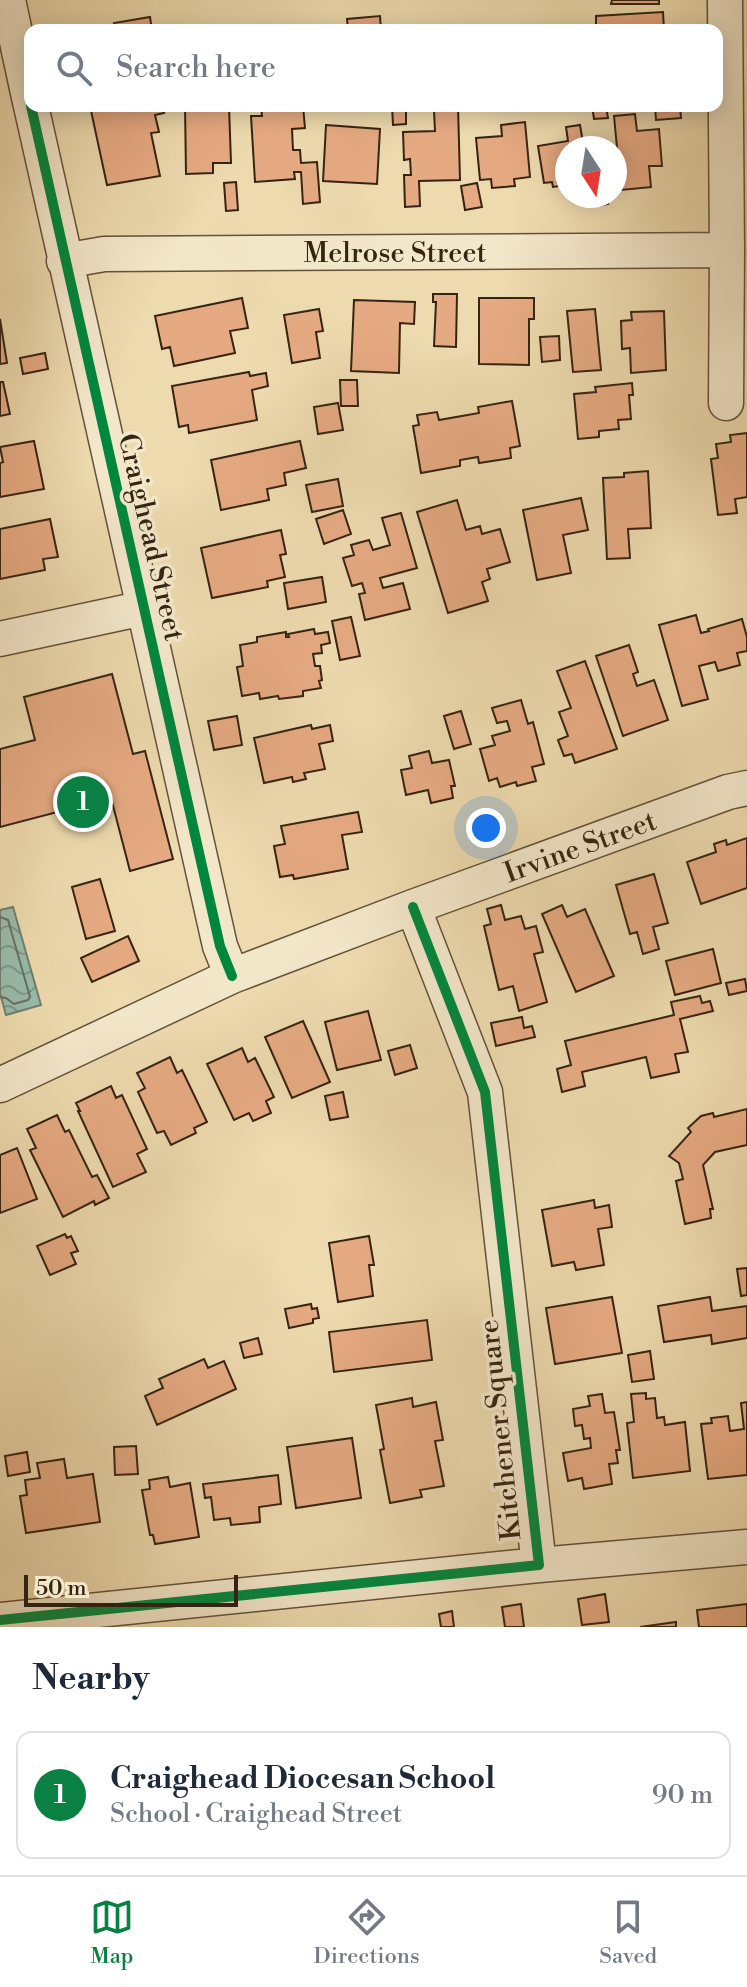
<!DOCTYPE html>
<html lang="en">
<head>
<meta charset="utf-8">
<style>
  body { margin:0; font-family:"Libre Bodoni",serif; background:#f6f6f7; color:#1f2937 }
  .compass { position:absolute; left:555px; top:136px; width:72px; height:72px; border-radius:50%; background:#fff; box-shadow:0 4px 20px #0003; rotate:168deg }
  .scale { position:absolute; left:24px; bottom:20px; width:214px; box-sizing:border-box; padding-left:8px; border:4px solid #362412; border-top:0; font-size:22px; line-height:28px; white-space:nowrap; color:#362412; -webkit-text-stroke:6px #f3e7ca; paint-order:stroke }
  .you { position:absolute; left:486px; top:828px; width:28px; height:28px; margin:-20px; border:6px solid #fff; border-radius:50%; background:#1a73e8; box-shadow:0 0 0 12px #1a73e833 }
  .badge { display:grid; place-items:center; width:52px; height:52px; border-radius:50%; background:#0b8043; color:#fff; font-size:26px; font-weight:700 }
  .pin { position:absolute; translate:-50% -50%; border:4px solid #fff; box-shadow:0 2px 8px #0006 }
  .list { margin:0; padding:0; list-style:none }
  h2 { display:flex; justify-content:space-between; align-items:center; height:104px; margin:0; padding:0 32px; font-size:34px }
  h2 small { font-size:26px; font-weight:400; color:#747a83 }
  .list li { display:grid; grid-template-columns:52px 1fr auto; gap:24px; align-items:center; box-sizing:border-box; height:128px; margin:0 16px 16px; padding:0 16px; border:2px solid #e0e1e3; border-radius:16px }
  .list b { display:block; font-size:30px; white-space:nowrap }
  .list p { margin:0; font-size:26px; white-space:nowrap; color:#747a83 }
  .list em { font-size:26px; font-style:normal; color:#747a83 }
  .icon { flex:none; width:44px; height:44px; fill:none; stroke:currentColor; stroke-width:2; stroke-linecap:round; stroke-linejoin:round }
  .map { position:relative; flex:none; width:747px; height:1627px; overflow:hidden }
  .search { position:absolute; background:#fff; box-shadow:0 4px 20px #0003; left:24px; right:24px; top:24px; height:88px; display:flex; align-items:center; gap:20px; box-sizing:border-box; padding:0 28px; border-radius:16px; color:#747a83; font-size:30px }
  .sheet { height:248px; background:#fff }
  nav { display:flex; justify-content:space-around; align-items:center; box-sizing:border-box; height:112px; border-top:2px solid #e0e1e3; background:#fff; font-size:22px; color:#747a83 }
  nav a { display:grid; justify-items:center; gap:4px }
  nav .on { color:#0b8043 }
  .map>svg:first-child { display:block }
</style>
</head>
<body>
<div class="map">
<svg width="747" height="1627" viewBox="0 0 747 1627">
  <defs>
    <pattern id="water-waves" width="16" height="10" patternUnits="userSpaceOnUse" patternTransform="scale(2)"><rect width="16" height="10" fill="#99bbab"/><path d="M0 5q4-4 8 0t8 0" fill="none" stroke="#7e988a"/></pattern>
  </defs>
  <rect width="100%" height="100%" fill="#eddaae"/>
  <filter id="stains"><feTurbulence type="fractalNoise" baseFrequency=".0025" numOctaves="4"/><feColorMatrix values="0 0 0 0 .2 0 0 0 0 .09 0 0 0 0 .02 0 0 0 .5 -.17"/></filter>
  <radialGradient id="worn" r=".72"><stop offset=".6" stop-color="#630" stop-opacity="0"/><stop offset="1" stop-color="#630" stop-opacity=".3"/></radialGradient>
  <path fill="url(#water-waves)" stroke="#717f6e" stroke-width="2" d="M13 907 41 1005 6 1015 0 993V910Z"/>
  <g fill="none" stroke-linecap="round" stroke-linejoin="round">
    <path stroke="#68705e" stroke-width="2" d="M0 917 8 920 30 997 28 1000 14 1004 6 998 0 997"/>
  </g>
  <path fill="#e6aa82" stroke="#362412" stroke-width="2" d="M612 0H659V4H611Z
    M663 12 664 30H596V16Z
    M380 16 381 30H348L347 19Z
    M150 17 152 30H115L114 23Z
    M90 106H162L164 113 155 115 159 132 151 133 160 176 107 185Z
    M185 106H229L231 163H213V173L186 174Z
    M261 106H303L305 128 292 129 293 150H300L301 163 317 162 320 202 303 204 301 172H294L295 179 255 182 251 116H262Z
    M392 106H406V124L393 125Z
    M437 106H458L460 180 419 181 420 206 405 207 404 175H411L410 159 404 160 403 132 435 131 434 110H437Z
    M592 106H606L608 118 594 119Z
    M655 106H680L681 118 656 120Z
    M635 114 637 131 659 129 662 166H649L651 187 621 190 614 116Z
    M525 122 530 177 514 179 515 186 492 188 491 179 480 180 476 138 502 136 501 125Z
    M326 125 380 129 377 184 323 181Z
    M580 125 584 148H567V185L553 187 552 182 544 183 538 146 568 141 566 127Z
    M236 182 238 210 226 211 224 183Z
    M477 183 482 207 465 210 461 186Z
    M595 196H607L608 204 597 206Z
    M433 294H457L456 347 434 346 436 302H433Z
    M242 298 248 328 230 331 235 353 174 366 170 347 162 349 155 316Z
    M479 298H534V319H529V365L479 364Z
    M354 300 415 302 414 324 400 323 399 373 351 371Z
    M319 309 323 331 316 332 320 358 292 363 284 315Z
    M595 309 601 370 573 372 567 311Z
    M664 311 666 370 631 373 630 348 622 349 621 321 632 320 631 312Z
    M0 319 7 363 0 364Z
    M559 336 560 360 542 362 540 337Z
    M45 353 48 369 23 374 20 358Z
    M249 372 250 376 266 373 268 386 252 390 257 420 189 433 188 425 179 427 172 386Z
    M340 380H357L358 406H341Z
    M0 382H3L10 414 0 416Z
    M632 383 633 395H629L631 419 618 420 619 429 599 431V437L578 439 574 394 596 392 595 387Z
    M512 401 520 446 510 448 511 458 479 463 478 457 460 460V466L421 473 413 426 419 425 417 415 437 412 439 420 479 413 478 407Z
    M338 403 343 430 318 434 314 407Z
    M747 433V497L735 499 737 513 718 515 711 459 718 458 716 444 731 442 730 435Z
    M34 441 44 489 0 497V463L3 462 0 447Z
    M300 441 306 468 284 473 286 485 267 489 269 500 221 510 211 460Z
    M648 471 651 528 628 529 630 558 607 559 603 478 624 477V473Z
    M338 479 343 506 312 512 306 485Z
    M581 498 588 530 563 535 571 573 537 580 523 510Z
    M457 500 466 530 480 526 482 534 500 529 510 562 487 569 490 579 482 582 488 601 448 613 417 512Z
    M343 510 351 534 324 544 316 519Z
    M401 513 417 568 380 578 383 588 403 583 410 609 365 620 359 594 365 593 362 583 352 586 343 558 354 555 351 545 369 540 373 550 390 545 382 518Z
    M50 519 58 557 43 559 45 570 0 579V529Z
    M281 530 286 554 280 555 285 577 267 581 268 587 212 598 201 548Z
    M322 577 326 602 288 609 284 583Z
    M696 615 701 633 709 631 708 629 742 619 747 637V651L737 653 740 665 718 671 715 662 699 666 708 699 682 706 659 625Z
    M351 617 360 656 340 660 332 621Z
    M314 629 315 634 328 632 330 643 321 645 322 653 313 654 315 666H320L322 680 319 681 321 688 303 691V696L279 699 278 696 260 699 259 693 242 696 237 667 243 666 240 645 257 642V637L286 632V637H289L288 634Z
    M629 645 638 672 633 674 637 686 654 680 668 720 623 736 596 656Z
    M585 661 617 749 575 763 572 754 564 756 558 740 568 736 559 712 571 708 557 671Z
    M112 674 133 754 145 751 173 859 130 871 111 798 0 827V749L35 740 24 697Z
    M521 700 528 724 533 722 544 764 532 767 536 781 517 786 516 782 500 787 497 778 489 781 480 749 495 745 492 736 510 731 507 721 497 723 492 708Z
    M461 711 471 744 454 749 444 716Z
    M237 716 242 745 214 750 208 721Z
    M311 725 312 729 330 725 333 741 319 744 325 769 304 773 306 779 293 782 292 777 264 783 254 738Z
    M429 751 432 763 449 760 455 786H451L453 798 431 803 428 790 406 795 401 770 412 768 409 756Z
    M358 812 362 832 342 835 348 869 294 879 293 875 280 877 274 846 285 844 281 826Z
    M747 838V888L701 904 687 862 716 852 714 844 726 840 727 845Z
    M654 874 668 923 653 927 659 949 643 954 637 932 630 934 616 885Z
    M100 879 115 931 86 939 72 887Z
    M501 905 505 920 521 916 525 929 536 926 543 952 534 954 547 1002 519 1011 513 986 499 990 484 926 491 924 487 909Z
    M562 905 567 917 585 909 614 976 576 992 542 914Z
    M128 936 139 961 92 982 81 958Z
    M713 949 721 983 675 995 666 961Z
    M745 979 747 991 729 995 726 983Z
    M700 996 702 1003 710 1001 713 1011 680 1019 688 1052 675 1054 679 1072 651 1078 646 1057 582 1072 585 1086 562 1092 557 1069 571 1065 565 1041 674 1015 671 1002Z
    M368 1011 381 1060 337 1070 325 1022Z
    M522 1017 524 1028 532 1026 535 1037 496 1046 491 1023Z
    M303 1021 330 1082 292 1098 265 1037Z
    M410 1045 417 1068 395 1075 388 1051Z
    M242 1048 248 1062 255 1058 274 1097 266 1101 271 1113 253 1121 249 1113 234 1120 207 1064Z
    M170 1057 177 1073 182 1070 207 1122 194 1128 196 1133 171 1145 164 1131 157 1133 138 1092 145 1088 137 1073Z
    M111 1086 116 1098 122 1095 147 1149 137 1154 146 1172 113 1187 78 1111H80L76 1103Z
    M343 1092 348 1117 330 1120 325 1096Z
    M747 1109V1145L715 1152 703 1165 713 1209H710L711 1218 685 1224 676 1181 683 1179 679 1163 669 1156 691 1132 688 1128 701 1116 713 1113 714 1117Z
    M57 1115 65 1132 69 1130 92 1177 97 1175 109 1198 95 1205 94 1201 63 1217 30 1150 36 1148 27 1129Z
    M17 1148 37 1199 0 1213V1155Z
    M594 1200 595 1208 609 1205 612 1227 598 1229 604 1265 576 1270 574 1262 552 1266 542 1210Z
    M65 1234 67 1238 71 1236 78 1251 71 1253 76 1264 50 1275 37 1246Z
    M369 1236 374 1265H369L373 1296 338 1302 329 1243Z
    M747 1268V1295L741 1296 737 1269Z
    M612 1297 622 1353 555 1364 546 1308Z
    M710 1297 712 1311 747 1306V1338L712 1344 711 1335 664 1342 658 1306Z
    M311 1304 312 1309 317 1308 319 1318 313 1319V1323L289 1328 285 1309Z
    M427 1320 432 1360 334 1372 329 1332Z
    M258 1338 262 1354 244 1358 240 1343Z
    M650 1351 654 1379 632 1382 628 1355Z
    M204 1359 208 1368 224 1361 236 1389 157 1425 145 1396 163 1388 159 1379Z
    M646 1393V1399L655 1398 657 1418 664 1417 665 1425 685 1422 690 1471 633 1478 627 1423 634 1422 631 1394Z
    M602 1394 605 1413 614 1412 620 1450H616L618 1463 609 1464 612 1484 584 1489 582 1478 568 1481 563 1453 591 1448 590 1438 584 1439 582 1425 575 1426 573 1409 590 1406 588 1396Z
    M412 1398 413 1407 436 1402 443 1440 435 1441 444 1486 420 1490 422 1497 390 1503 380 1450 384 1449 376 1405Z
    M747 1402V1475L708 1479 701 1424 712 1423 711 1418 728 1416 730 1431 744 1429 741 1403Z
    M352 1438 361 1498 296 1508 287 1447Z
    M136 1446 138 1474 115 1475 114 1447Z
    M27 1452 30 1472 8 1476 5 1456Z
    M64 1459 67 1478 93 1474 100 1522 26 1533 20 1496 27 1495 25 1480 40 1478 37 1463Z
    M278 1475 281 1504 259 1507 260 1522 231 1525 230 1518 214 1520 211 1497 205 1498 203 1484Z
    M168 1477 170 1487 190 1483 199 1537 155 1544 153 1535H150L142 1490 150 1489 149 1480Z
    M605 1594 609 1622 582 1625 578 1599Z
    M521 1604 524 1627H505L502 1607Z
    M747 1604V1627H699L697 1610Z
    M452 1611 454 1627H441L439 1614Z
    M676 1622V1627H640Z"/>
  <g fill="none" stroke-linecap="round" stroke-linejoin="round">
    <g stroke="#645239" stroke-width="37">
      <path id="minor" d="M8 0 30 102
        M725 0 727 250 726 403
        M31 106 220 946 232 976
        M64 261 104 254 727 250
        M0 639 144 608
        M0 1085 232 976 413 907 728 792 747 788
        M539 1565 747 1547
        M0 1620 539 1565 485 1092 413 907"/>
    </g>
    <use href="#minor" stroke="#f3e7ca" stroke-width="34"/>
    <g stroke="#f3e7ca" stroke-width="15">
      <path id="cycleway" d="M31 106 220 946 232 976
        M0 1620 539 1565 485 1092 413 907"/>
    </g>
    <use href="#cycleway" stroke="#00873e" stroke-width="10"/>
  </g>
  <g text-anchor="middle" stroke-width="7" stroke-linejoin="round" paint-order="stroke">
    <g font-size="28" fill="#362412" stroke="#f3e7ca">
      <text x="395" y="262">Melrose Street</text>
      <text transform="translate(152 537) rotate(77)" y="10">Craighead Street</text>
      <text transform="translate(580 846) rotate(-20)" y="10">Irvine Street</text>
      <text transform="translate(499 1430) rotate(-96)" y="10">Kitchener Square</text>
    </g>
  </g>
  <rect width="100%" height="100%" filter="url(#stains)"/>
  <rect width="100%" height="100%" fill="url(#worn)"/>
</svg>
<svg class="compass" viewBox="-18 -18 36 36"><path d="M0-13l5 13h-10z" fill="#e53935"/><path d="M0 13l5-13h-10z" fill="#747a83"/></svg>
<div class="scale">50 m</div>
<div class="you"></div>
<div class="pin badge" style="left:83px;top:802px">1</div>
<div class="search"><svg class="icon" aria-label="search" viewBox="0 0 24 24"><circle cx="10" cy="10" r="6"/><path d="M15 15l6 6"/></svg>Search here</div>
</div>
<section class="sheet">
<h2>Nearby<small></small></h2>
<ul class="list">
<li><span class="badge">1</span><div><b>Craighead Diocesan School</b><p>School · Craighead Street</p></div><em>90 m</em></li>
</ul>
</section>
<nav>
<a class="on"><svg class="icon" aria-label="map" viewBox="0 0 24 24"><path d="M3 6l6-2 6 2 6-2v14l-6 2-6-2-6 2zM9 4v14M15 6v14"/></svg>Map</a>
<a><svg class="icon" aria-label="directions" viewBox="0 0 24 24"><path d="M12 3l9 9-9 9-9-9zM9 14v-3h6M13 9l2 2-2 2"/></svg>Directions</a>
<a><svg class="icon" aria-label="saved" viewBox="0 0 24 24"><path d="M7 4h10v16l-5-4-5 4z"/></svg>Saved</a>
</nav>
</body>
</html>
